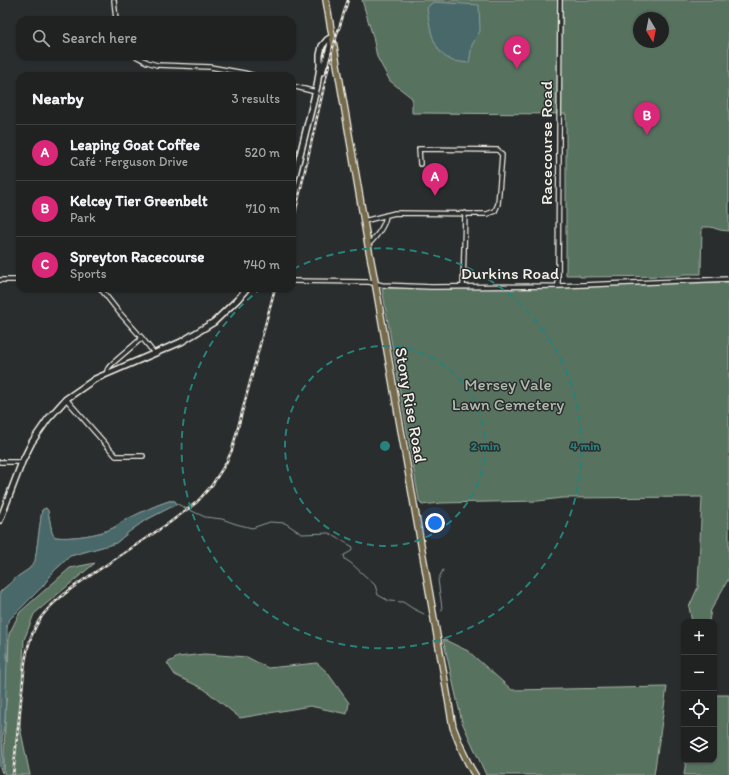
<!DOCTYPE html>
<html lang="en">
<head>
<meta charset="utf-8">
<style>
  body { margin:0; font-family:Itim,sans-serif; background:#282a2a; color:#f1f3f6 }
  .controls { position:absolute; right:12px; bottom:12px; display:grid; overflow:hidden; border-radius:8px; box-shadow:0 1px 3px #0004 }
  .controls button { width:36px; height:36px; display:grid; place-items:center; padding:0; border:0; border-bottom:1px solid #3d3f40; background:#202222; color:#f1f3f6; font:20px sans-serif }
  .compass { position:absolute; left:633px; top:12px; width:36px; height:36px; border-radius:50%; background:#202222; box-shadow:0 1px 3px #0004; rotate:170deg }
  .you { position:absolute; left:435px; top:523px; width:14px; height:14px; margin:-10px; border:3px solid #fff; border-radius:50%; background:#1a73e8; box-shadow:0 0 0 6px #1a73e833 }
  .badge { display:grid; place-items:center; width:26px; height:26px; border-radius:50%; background:#db2777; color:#fff; font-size:13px; font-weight:700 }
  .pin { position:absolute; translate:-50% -33px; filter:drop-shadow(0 1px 2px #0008) }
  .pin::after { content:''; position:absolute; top:21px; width:14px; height:12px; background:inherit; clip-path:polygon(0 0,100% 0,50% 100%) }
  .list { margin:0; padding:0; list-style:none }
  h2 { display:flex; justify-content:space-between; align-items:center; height:52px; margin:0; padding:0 16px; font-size:17px }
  h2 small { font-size:13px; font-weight:400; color:#a2a4a5 }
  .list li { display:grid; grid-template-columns:26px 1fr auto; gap:12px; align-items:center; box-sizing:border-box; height:56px; padding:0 16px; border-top:1px solid #3d3f40 }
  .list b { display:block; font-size:15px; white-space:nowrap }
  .list p { margin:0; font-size:13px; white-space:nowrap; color:#a2a4a5 }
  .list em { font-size:13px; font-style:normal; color:#a2a4a5 }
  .icon { flex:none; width:22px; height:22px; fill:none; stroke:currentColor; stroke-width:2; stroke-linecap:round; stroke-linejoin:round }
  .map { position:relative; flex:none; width:729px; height:775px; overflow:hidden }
  .search { position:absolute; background:#202222; box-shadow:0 1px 3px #0004; left:16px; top:16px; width:280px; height:44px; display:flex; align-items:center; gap:10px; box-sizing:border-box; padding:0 14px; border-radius:12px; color:#a2a4a5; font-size:15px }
  .panel { position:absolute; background:#202222; box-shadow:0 1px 3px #0004; left:16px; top:72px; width:280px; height:220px; border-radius:12px }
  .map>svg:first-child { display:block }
</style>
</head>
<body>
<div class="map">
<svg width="729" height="775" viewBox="0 0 729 775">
  <rect width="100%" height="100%" fill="#2a2d2e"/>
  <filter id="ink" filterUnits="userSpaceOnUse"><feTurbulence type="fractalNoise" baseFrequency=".025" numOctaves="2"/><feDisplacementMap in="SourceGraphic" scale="8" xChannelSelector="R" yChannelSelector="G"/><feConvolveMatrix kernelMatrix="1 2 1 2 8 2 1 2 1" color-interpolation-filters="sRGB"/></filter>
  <g filter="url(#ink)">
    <path fill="#587260" stroke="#a6b2a4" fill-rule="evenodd" d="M362 0H729V231L720 230 711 227H702L701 274H683L682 276 580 277 579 275H566V114L412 113V98L390 81 377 57 373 37ZM639 18H663V42H639Z
      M729 282V578L711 610 709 621 692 622 689 607 698 587 702 497 562 498 538 501 440 503 422 505 419 500 382 288H565L686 283Z
      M169 501H175L177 504 144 521 130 531 116 543 70 556 54 571 42 587 9 620C4 633 6 649 8 662L9 634 20 612 70 568 95 563 34 614 24 640 20 727 30 775H4V750L6 698 2 738 3 769 2 773 0 767V592L17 577 29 569 35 562 42 510 46 508 48 511 52 533 55 537C70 539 100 535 113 528 117 526 120 523 123 521 138 514 153 506 169 501Z
      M443 639 468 651 512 690 667 687 654 775H486L462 722Z
      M204 654 247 657 268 668 317 663 327 672 349 703 347 714 310 706 240 718 204 689 175 675 167 663 178 657Z
      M714 695H729V775H684L686 760H714Z"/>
    <path fill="#49676a" stroke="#8d9e9c" d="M433 2 479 5 480 31 472 45 469 63C464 62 458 62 453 61 432 53 430 27 427 8Z
      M169 501H175L177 504 144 521 130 531 116 543 70 556 54 571 42 587 9 620 7 625V662L5 720 2 738 3 769 2 773 0 767V592L17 577 29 569 35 561 42 510 46 508 48 511 52 533 55 537C69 539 100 535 113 528 117 527 120 523 123 521 138 514 153 506 169 501Z"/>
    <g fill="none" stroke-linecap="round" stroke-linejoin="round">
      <path stroke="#8d9e9c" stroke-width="1" d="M177 504 205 517 222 519 236 524 252 528 270 522 285 523 302 534 329 533 353 547 350 552 344 555 345 559 352 564 375 585 378 595 389 601 403 602 412 608 424 614
        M442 611V608L438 580 443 570"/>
      <g stroke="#f4f1e8" stroke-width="6">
        <path id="street" d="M114 0 116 20
          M136 56 147 62 157 65 210 67 244 73 255 76
          M292 86 316 92
          M364 221 395 213 487 214 495 211 498 204 502 155 498 150 419 149 420 164
          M368 245C376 237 385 227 386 215
          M0 280H20
          M292 281 369 282 382 285 432 287 558 286 729 279
          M463 286 465 213
          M558 286 560 0
          M100 288 118 311 142 338 154 353
          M107 373C106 369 110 366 113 363L142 338
          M66 399 116 456H143
          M0 462H22"/>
      </g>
      <g stroke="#f4f1e8" stroke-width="8">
        <path id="secondary" d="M322 72 330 47 332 37
          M292 187 317 86 320 66V55L322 46 327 40 332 37
          M0 520 22 462 32 442 48 419 66 399 95 379 181 342 214 322 238 299 247 288"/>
      </g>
      <g stroke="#f4f1e8" stroke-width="8">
        <path id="primary" d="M326 0 368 245 375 282 453 727C459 743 465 760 475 775"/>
      </g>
      <use href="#street" stroke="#2a2d2e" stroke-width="3.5"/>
      <use href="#secondary" stroke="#2a2d2e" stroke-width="5"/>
      <use href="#primary" stroke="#746b4b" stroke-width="5.5"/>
      <g stroke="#f4f1e8" stroke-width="2.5">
        <path id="rail" d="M292 227 333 47 348 0
          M13 775 25 662C31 621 47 606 79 583L169 523 197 502 212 485 226 463 232 450 275 288"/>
      </g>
      <use href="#rail" stroke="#2a2d2e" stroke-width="1" stroke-dasharray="3" stroke-linecap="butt"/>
    </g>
  </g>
  <g fill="none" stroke="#26827a" stroke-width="2" stroke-dasharray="7 5">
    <circle cx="385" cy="446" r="100"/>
    <path d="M293 269A200 200 0 1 1 262 288"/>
  </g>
  <g text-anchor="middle" stroke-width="3" stroke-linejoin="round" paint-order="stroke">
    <g font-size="17" fill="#f4f1e8" stroke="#2a2d2e">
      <text transform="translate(546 143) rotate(-90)" y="6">Racecourse Road</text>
      <text x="510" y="279">Durkins Road</text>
      <text transform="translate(411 405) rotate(80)" y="6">Stony Rise Road</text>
    </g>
    <g font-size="17" fill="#aeb8ab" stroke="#2a2d2e">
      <text x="508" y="390">Mersey Vale<tspan x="508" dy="20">Lawn Cemetery</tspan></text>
    </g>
  </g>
  <circle cx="385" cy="446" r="6" fill="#26827a" stroke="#2a2d2e" stroke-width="2"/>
  <g font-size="12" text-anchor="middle" font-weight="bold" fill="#26827a" stroke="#2a2d2e" stroke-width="3" stroke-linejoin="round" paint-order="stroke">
    <text x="485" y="450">2 min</text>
    <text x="585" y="450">4 min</text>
  </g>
</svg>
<div class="controls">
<button>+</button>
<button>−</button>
<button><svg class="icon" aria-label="locate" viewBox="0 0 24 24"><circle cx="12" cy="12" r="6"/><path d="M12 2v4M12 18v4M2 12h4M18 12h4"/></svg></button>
<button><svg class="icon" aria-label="layers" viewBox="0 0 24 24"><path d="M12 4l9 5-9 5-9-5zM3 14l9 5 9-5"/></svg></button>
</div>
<svg class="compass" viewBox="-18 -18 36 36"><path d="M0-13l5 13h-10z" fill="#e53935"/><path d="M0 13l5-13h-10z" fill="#a2a4a5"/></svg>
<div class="you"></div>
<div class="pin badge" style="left:435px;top:196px">A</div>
<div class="pin badge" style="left:647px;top:135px">B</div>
<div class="pin badge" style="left:517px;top:69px">C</div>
<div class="search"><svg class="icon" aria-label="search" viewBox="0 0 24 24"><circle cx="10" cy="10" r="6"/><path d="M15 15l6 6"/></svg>Search here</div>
<section class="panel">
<h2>Nearby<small>3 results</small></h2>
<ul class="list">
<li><span class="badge">A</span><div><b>Leaping Goat Coffee</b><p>Café · Ferguson Drive</p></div><em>520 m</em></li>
<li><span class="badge">B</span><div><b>Kelcey Tier Greenbelt</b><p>Park</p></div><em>710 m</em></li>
<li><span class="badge">C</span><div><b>Spreyton Racecourse</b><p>Sports</p></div><em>740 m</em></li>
</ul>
</section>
</div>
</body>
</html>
